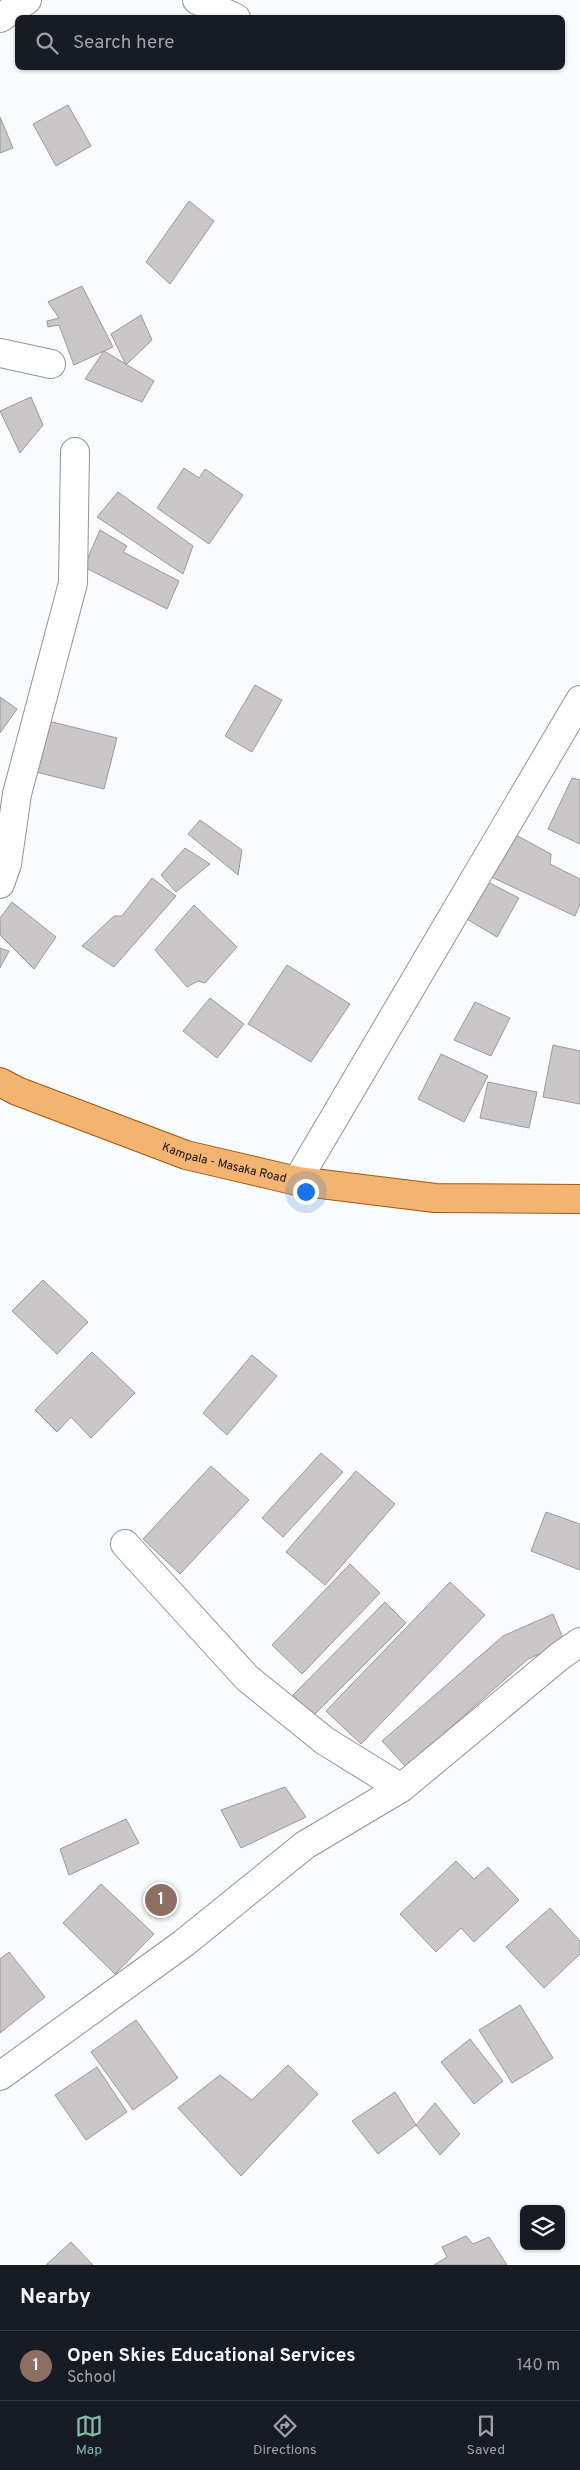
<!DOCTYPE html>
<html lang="en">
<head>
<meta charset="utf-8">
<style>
  body { margin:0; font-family:Overpass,sans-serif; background:#20242c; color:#f1f3f6 }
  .controls { position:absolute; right:15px; bottom:15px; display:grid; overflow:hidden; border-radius:8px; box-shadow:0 1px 4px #0004 }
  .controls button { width:45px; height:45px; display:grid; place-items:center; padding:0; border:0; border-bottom:1px solid #363941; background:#171b24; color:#f1f3f6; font:25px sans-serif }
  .you { position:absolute; left:305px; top:1191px; width:18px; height:18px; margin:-12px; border:4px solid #fff; border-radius:50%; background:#1a73e8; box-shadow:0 0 0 8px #1a73e833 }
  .badge { display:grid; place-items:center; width:32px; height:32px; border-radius:50%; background:#86b8a7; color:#fff; font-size:16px; font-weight:700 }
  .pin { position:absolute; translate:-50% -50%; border:2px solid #fff; box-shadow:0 1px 5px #0006 }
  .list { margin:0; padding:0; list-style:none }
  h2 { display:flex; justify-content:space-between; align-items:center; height:65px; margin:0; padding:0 20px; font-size:21px }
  h2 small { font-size:16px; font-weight:400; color:#9ea1a6 }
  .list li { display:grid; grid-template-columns:32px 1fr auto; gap:15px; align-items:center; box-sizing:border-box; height:70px; padding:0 20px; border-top:1px solid #363941 }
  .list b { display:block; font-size:19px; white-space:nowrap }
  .list p { margin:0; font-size:16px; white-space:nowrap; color:#9ea1a6 }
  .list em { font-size:16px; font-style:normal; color:#9ea1a6 }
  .icon { flex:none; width:28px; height:28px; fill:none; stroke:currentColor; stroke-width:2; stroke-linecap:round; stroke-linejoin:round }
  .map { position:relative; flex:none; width:580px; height:2265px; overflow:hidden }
  .search { position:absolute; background:#171b24; box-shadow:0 1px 4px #0004; left:15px; right:15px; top:15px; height:55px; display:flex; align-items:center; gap:12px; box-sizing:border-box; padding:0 18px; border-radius:8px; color:#9ea1a6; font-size:19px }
  .sheet { height:135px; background:#171b24 }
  nav { display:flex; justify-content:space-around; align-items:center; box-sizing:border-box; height:70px; border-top:1px solid #363941; background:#171b24; font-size:14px; color:#9ea1a6 }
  nav a { display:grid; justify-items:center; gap:2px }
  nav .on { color:#86b8a7 }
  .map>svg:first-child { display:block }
</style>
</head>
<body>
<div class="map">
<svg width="580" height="2265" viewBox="0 0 580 2265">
  <rect width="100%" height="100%" fill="#fafbfc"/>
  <path fill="#c9c7c7" stroke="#9c9999" d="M68 105 91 146 56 166 33 124Z
    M0 117 13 148 0 153Z
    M189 201 214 221 170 284 146 262Z
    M82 286 113 347 74 365 59 325 48 327 47 321 59 318 48 302Z
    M141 315 152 340 126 365 111 334Z
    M104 351 154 381 142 402 85 379Z
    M31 397 43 425 20 453 0 411Z
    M184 468 199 478 205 469 243 495 209 544 157 508Z
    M118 492 193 546 183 574 97 517Z
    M100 530 127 546 123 552 179 581 167 609 84 567Z
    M255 685 282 700 252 752 225 736Z
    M0 697 17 709 0 733Z
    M44 720 117 738 104 789 32 771Z
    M572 778 580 780V844L548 829Z
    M200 820 242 850 238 875 188 834Z
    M514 834 551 854 550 864 580 879V904L575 916 489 876Z
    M185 848 210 864 176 892 161 875Z
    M152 878 176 896 114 967 82 946 114 916H122Z
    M486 881 519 898 497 937 465 918Z
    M12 902 56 937 34 969 0 935V918Z
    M194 905 237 947 205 983 198 981 187 987 155 950Z
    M0 948 9 951 0 968Z
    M287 965 350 1004 311 1062 248 1024Z
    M210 998 244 1024 217 1058 183 1031Z
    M475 1002 510 1018 491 1056 454 1040Z
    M553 1045 580 1051V1104L543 1097Z
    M441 1054 488 1076 464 1122 418 1099Z
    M488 1082 537 1092 529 1128 480 1118Z
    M43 1280 88 1322 57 1354 12 1311Z
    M92 1352 135 1393 91 1438 71 1417 57 1432 35 1410Z
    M252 1355 277 1376 227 1435 203 1413Z
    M321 1453 343 1472 283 1537 262 1518Z
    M211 1466 249 1500 180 1574 143 1539Z
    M356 1471 395 1504 325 1585 286 1552Z
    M546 1512 580 1524V1570L531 1551Z
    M350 1564 380 1593 302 1674 272 1645Z
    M450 1582 485 1615 361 1744 326 1711Z
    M385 1602 406 1623 314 1715 293 1695Z
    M553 1614 565 1643 528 1659 406 1767 382 1741 503 1636Z
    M285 1787 306 1817 241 1848 221 1810Z
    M126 1819 139 1843 69 1875 60 1849Z
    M456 1861 474 1879 488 1867 519 1900 474 1942 461 1928 436 1952 400 1914Z
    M101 1884 154 1934 115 1974 63 1923Z
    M550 1908 580 1941V1954L544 1988 506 1947Z
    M9 1952 45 1997 0 2033V1959Z
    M520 2005 553 2058 512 2083 479 2030Z
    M136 2020 178 2078 133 2110 91 2052Z
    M470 2039 503 2081 474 2104 441 2062Z
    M288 2065 318 2094 241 2176 178 2108 220 2075 252 2100Z
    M97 2067 127 2112 86 2140 55 2095Z
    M395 2092 416 2125 378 2154 352 2121Z
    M435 2103 460 2134 440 2155 416 2125Z
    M466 2236 473 2244 489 2237 507 2265H434L447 2257 442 2247Z
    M71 2242 93 2265H46Z"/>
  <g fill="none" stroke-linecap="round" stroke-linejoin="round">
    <g stroke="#929394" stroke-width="30">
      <path id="minor" d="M197 0 236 18
        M0 18 27 0
        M0 353 51 364
        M0 884 7 864 17 794 73 583 75 452
        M297 1181 580 700
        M125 1544 247 1678 325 1741 401 1788
        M0 2076 184 1943 305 1845 401 1788 560 1656 580 1642"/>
    </g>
    <g stroke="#9f5912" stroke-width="30">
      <g id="primary">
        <path id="s1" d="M0 1082 17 1091 186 1155 297 1181 435 1198 580 1199"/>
      </g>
    </g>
    <use href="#minor" stroke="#fff" stroke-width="28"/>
    <use href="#primary" stroke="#f3b371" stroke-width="28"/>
  </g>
  <g text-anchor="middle" stroke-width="5" stroke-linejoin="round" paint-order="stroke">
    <g font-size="12" fill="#111112" stroke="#fff">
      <text dy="4" stroke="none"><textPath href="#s1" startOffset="239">Kampala - Masaka Road</textPath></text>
    </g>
  </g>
</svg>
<div class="controls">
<button><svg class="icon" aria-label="layers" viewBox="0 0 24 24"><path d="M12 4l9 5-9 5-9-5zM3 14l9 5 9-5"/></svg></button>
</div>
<div class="you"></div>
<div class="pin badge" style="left:161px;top:1900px;background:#8d6e63">1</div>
<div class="search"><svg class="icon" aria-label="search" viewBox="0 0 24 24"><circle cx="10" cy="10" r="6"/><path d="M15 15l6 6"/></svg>Search here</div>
</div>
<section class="sheet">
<h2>Nearby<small></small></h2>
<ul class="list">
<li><span class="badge" style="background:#8d6e63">1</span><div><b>Open Skies Educational Services</b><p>School</p></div><em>140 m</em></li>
</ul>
</section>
<nav>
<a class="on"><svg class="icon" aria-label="map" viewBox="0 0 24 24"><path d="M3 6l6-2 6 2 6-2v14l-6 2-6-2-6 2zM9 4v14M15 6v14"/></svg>Map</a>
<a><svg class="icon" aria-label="directions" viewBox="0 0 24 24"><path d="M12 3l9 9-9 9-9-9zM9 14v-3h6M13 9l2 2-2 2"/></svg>Directions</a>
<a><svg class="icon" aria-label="saved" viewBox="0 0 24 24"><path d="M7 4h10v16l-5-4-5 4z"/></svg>Saved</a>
</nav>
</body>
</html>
